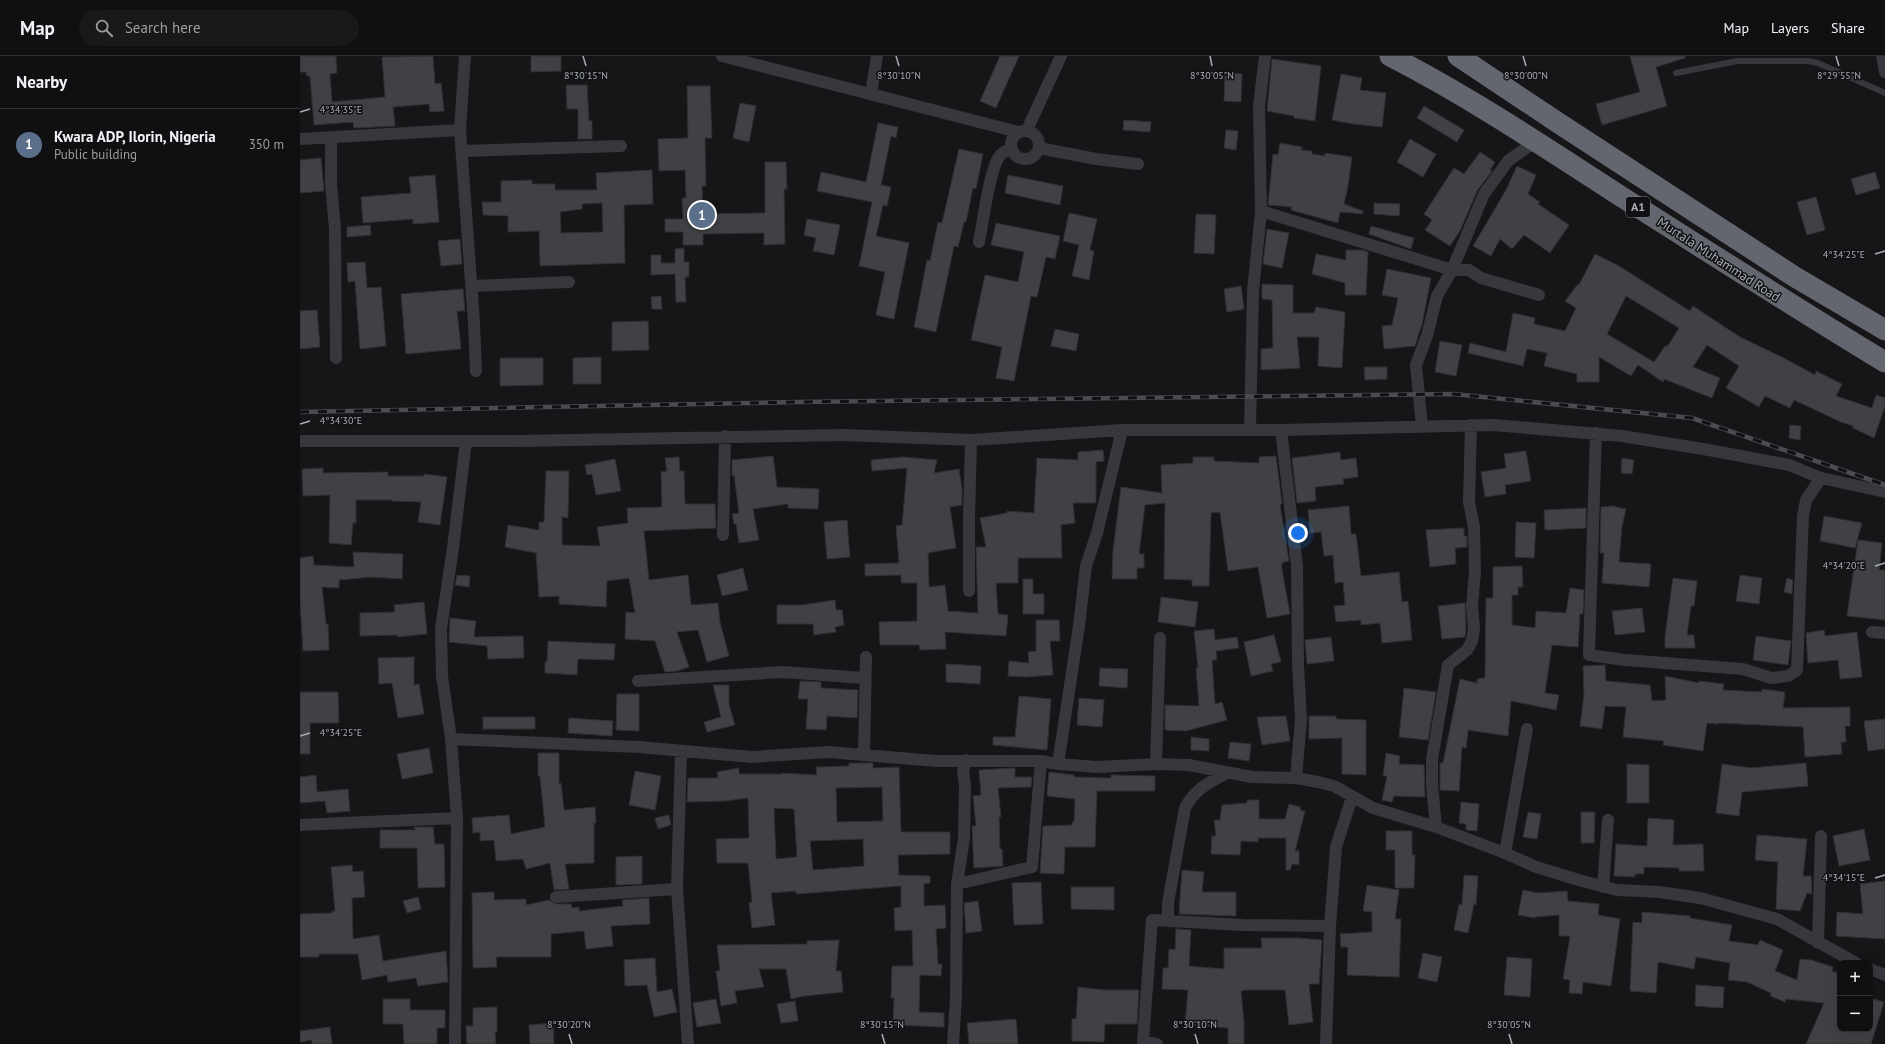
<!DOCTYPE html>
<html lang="en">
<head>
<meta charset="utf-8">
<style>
  body { margin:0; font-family:"PT Sans",sans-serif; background:#19191b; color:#f1f3f6 }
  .controls { position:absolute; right:12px; bottom:12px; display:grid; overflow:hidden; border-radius:8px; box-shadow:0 4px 16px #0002 }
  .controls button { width:36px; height:36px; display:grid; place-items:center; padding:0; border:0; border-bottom:1px solid #303032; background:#101012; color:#f1f3f6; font:20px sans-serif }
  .you { position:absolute; left:998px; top:477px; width:14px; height:14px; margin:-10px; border:3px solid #fff; border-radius:50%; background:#1a73e8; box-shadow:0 0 0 6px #1a73e833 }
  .badge { display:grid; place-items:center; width:26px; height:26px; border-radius:50%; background:#8c9099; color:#fff; font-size:13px; font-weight:700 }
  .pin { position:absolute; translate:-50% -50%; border:2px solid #fff; box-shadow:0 1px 4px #0006 }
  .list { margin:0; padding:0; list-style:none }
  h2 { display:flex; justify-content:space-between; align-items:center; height:52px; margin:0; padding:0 16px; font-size:17px }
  h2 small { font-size:13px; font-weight:400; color:#9c9d9f }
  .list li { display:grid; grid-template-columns:26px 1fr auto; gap:12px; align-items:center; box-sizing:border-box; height:72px; padding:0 16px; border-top:1px solid #303032 }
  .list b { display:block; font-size:15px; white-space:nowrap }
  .list p { margin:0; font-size:13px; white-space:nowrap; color:#9c9d9f }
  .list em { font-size:13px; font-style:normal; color:#9c9d9f }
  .icon { flex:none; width:22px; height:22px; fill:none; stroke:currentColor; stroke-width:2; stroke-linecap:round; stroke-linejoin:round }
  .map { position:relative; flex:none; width:1585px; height:988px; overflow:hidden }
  header { display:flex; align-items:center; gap:24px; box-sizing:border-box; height:56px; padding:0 20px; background:#101012; border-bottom:1px solid #303032 }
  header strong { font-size:19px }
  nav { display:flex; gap:22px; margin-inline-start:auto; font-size:14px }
  .search { width:280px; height:36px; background:#19191b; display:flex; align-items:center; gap:10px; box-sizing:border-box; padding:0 14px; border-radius:22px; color:#9c9d9f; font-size:15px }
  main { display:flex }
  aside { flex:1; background:#101012 }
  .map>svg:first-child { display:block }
</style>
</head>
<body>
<header>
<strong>Map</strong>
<div class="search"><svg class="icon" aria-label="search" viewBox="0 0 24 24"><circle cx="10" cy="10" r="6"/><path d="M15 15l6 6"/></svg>Search here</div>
<nav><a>Map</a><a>Layers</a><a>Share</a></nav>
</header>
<main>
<aside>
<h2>Nearby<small></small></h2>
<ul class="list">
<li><span class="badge" style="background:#5c6f8a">1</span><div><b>Kwara ADP, Ilorin, Nigeria</b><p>Public building</p></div><em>350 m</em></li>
</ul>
</aside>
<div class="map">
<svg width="1585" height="988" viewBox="0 0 1585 988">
  <rect width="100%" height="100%" fill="#161618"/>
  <path fill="#404145" stroke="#303034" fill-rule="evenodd" d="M0 0H36L37 17 30 18 32 46 85 41 82 1 133 0 135 28 141 27 144 55 130 56 129 48 93 51 95 70 54 72 53 66 14 69 10 20H7L6 16H0Z
    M231 0H261V15L231 16Z
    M700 0H719L696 52 680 45Z
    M1330 0H1385V2L1356 11 1367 50 1302 69 1296 48 1340 36Z
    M972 3 1021 10 1015 65 994 62V60L967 55Z
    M925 17 942 18 941 46 924 45Z
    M1041 18 1062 22 1060 34 1086 37 1082 71 1053 68 1032 64Z
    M266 29H287L289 65H292V83H278V53H267Z
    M387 30H410L412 82H405L406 130H402L403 158 465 157V106H486L487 133H484L485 188 464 189V177L403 178V189H383V176H365V163H383L382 142H386L385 114 359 115 358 83 388 82Z
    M440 47 456 50 449 86 433 82Z
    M1124 50 1164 74 1157 86 1117 62Z
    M824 64 851 66 850 76 823 74Z
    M578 67 598 71 596 82 591 80 581 129 591 131 587 150 583 149 576 180 609 187 594 263 576 259 585 216 559 210 572 146 517 135 521 116 566 126Z
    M926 74 938 75 936 94 924 92Z
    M1110 83 1136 98 1123 121 1097 106Z
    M980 87 1002 91 1001 94 1012 95V98L1025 100V97L1052 101 1048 130 1044 148 1063 155V158L1040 156 1038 167 991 154 992 151 968 149 973 98 978 99Z
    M659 93 683 98 676 133 673 132 666 166H664L658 191 654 190 636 276 614 271 627 204 630 205 638 166 642 167Z
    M1180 96 1195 106 1190 114 1192 115 1177 135 1160 175 1150 190 1125 174 1132 164 1124 158 1154 112 1164 118Z
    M21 102 24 135 0 137V104Z
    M1217 110 1236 119 1228 138 1240 146 1238 148 1269 169 1250 197 1224 179 1212 193 1200 183 1191 200 1173 190 1206 134Z
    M352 114 353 148 324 149 325 207 240 210 239 175 208 176V160L183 159 182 146H201V125L232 124V128H255V134H297L296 117ZM302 147 303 176 261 177 260 156 282 153V148Z
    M1575 116 1580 132 1556 139 1551 123Z
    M135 119 139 166 113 168V163L63 167 61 141 111 137 109 121Z
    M708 119 763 130 760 149 705 137Z
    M1516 141 1525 174 1507 179 1497 146Z
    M1074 147 1100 148 1099 160 1074 158Z
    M769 157 797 163 790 194 794 195 789 224 772 220 779 189 763 185Z
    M896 158 916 159 914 198 894 197Z
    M507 163 540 169 534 199 513 195 516 182 504 179Z
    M696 167 760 180 755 203 746 201 737 241 731 240 714 325 696 322 702 291 671 284 685 219 718 226 724 196 691 189Z
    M70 169 71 179 47 181V171Z
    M1071 170 1114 182 1111 193 1069 178Z
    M967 173 989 177 982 212 963 208Z
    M160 183 162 208 141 210 138 185Z
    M384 192V206H389V221H385L386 246H376L375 218 351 219V199H361V207H375V193Z
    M1046 194H1062L1068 196 1066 239H1045V227L1012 218 1016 198 1046 204Z
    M1295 198 1319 210 1390 255 1393 250 1440 281 1484 302 1515 319 1516 315 1542 328 1536 340 1572 352 1576 339 1585 342V350L1574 382 1553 372V370L1541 366 1494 344 1490 352 1465 340 1459 351 1426 332 1439 310 1407 289 1393 311 1420 322 1412 342 1364 323 1363 326 1338 309 1331 320 1299 301V326H1277V318L1244 310 1247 297 1227 293 1223 310 1168 297 1170 287 1206 296 1213 257 1235 262 1234 268 1265 275 1276 252 1265 245 1278 228 1279 229ZM1326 240 1379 272 1367 291 1366 289 1354 306 1307 278Z
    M65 206 67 232 81 231 86 290 60 293 55 225 48 226 47 207Z
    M1087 213 1131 222 1122 268 1115 290 1084 293 1082 270 1092 269 1098 242 1082 239Z
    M962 228 993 229V257H1014L1016 251 1045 256 1042 312 1018 310 1019 281H997L1000 312 961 314V293L973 292 972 244 962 243Z
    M941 230 944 253 927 256 924 233Z
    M163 233 165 255H157L161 293 106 298 101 238Z
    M361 240 362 253H352L351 241Z
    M17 254 20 291 0 293V255Z
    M348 265 349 294 312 295V266Z
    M755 273 779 278 776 295 751 290Z
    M1140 285 1162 289 1156 320 1135 316Z
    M301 301V328H273V302Z
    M200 302H243V329L200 330Z
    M1064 311H1087V323L1065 324Z
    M1490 369 1501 370 1500 384 1489 382Z
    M803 394 804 405 796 406V447H773L775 467 761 469 762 502H718V527H696L698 558 708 559 706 580 645 576 646 593 620 594 619 589H580L579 566 617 565V527H601V519L565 520V508L599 507 596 470 602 469 607 412 572 415 571 404 603 401 637 404 634 417 659 413 662 433V449L650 451 656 492 628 497 629 531 645 529 648 555 678 557 676 491H686L680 462 707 457V455L734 457 737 402 778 404V396Z
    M1226 395 1231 425 1205 429 1206 438 1185 441 1181 416 1206 412 1204 398Z
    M1040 396 1041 404 1056 402 1058 421 1043 423 1044 428 1015 431 1016 445 997 447 992 402Z
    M473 400 477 431 519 433 518 453 488 452V448L453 453 459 484 439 487 436 468H434L432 458 439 457 434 419 432 420V404Z
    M976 400 982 448 980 449 989 505 983 506V508H981L990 558 967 562 958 511 928 515 920 456 911 457 909 530H892V524L864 523 865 447 845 449 839 498H844V512H837V523H812L813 495 821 431 862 437 861 409 893 407V401H914V405L959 407V401Z
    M379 401 380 415H384L385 448H415L416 472 344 475 349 524 388 519 391 549 418 547 420 566 429 600 407 606 398 574 377 576 389 611 377 615 365 616 355 585 325 583 326 556 335 557 329 522 307 525 306 551 259 548V540L239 541 236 497 205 491 208 469 239 474V466H244L246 415H269L268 462 262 461V489L300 490 297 471 328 467 327 452 362 451 361 416 367 415 365 402Z
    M1322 402 1334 404 1332 418 1321 417Z
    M315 403 321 435 296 439 292 418 287 419 285 409Z
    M23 412V417L88 416V420H124V418L147 421 140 469 118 466 121 446 92 445V444H56V467H53L51 489 29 487 30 439 3 440 2 413Z
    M1049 450 1051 478H1056L1061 520 1099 516 1102 546 1108 545 1112 584 1082 587 1080 567 1061 569V564L1036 566 1034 550 1045 549 1043 526 1035 527 1033 499 1024 500 1021 476 1010 477 1008 454Z
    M1312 450 1326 453 1322 470 1319 506 1351 508 1349 531 1302 527 1304 497H1300L1301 451Z
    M1286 452V472L1245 474 1244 454Z
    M1524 460 1562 467 1555 492 1520 485Z
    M547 464 550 501 527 503 524 466Z
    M1216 466 1236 467 1234 502 1215 501Z
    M1164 472V480H1167V491L1155 492 1156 508 1130 511 1126 474Z
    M1558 484 1582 487 1579 514H1585V564L1547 560Z
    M53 496 103 498 102 523 71 521 39 524V532L22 531 26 568H28L29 594 3 595 0 546V502L13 500 14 509 54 511Z
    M1222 510 1223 531H1218V539H1212V569L1235 572 1236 555 1266 557 1270 532 1284 534 1283 558H1280L1278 591 1252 589 1245 637 1259 639 1256 654 1211 645 1208 680 1168 674 1166 692 1162 691 1159 735 1140 734V707H1143L1160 623 1177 627V623L1185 622 1186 542H1193V511Z
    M443 512 448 534 422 540 417 519Z
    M157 519 170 520 169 531 155 529Z
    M1440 519 1462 522 1459 548 1436 545Z
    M1373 522 1397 525 1394 550H1391L1387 579H1394L1395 592H1365V580Z
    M1487 522 1493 524 1492 538 1484 536Z
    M723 523H733V538H744V558H723Z
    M861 541 898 546 895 571 858 566Z
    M535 544 536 554H542L544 569 535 571 536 576 514 579 513 568H477V549H502Z
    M124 546 127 578 97 581V579L60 580V557L95 556 94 549Z
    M1165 547 1166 572 1165 581 1142 583 1138 550Z
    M1342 552 1345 576 1315 579 1312 555Z
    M150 562 176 565 174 581 223 580 224 602 188 603 187 590 149 586Z
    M736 564H759L760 585H750L753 619 725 621 708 620 709 605 729 607 728 596 736 595Z
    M914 573 915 584 937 581 939 592 916 595 917 604H912L915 648 922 646 927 664 886 675 865 674V649L899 650 896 612H898L894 575Z
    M1524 574 1525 580 1557 576 1562 621 1540 623 1538 604 1508 607 1506 577Z
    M974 579 981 606 971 608 973 615 951 620 944 586Z
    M1456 580 1491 585 1488 609 1453 604Z
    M1031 581 1034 605 1007 608 1005 584Z
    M248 585 315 588 314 604 278 603 277 619 245 617V606H247Z
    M114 601V629L119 628 124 658 98 662 92 627 79 628 78 602Z
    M646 608 681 610 680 628 646 626Z
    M1305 609 1306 625 1350 629 1352 645 1366 644 1365 620 1399 627V625L1424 628 1423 634 1462 636V633L1485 636 1483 652 1550 651V670H1545L1546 686H1541L1542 698 1505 701 1503 671 1419 667 1418 668 1407 667 1403 695 1363 689 1364 685 1323 681 1326 651 1305 650 1302 673 1280 670 1284 639 1283 610Z
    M800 612 828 613 827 632 799 630Z
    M500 625 521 626V632L558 634 557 662 527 660 526 674 506 673 508 643H498Z
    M413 629H429V649L435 669 407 676 404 666 421 661Z
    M1104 632 1136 636 1128 684 1099 681Z
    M0 636H38L39 667H10V698H0Z
    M317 638H339V675L316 674Z
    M719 640 751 643 747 694 693 689V681H715Z
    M779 642 804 644 802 671 777 669Z
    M986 660 990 685 962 689 957 661Z
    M1009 660H1036V663L1066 664V719L1042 718V682L1009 683Z
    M183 661H235V673H183Z
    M269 662 313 665 312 680 268 677Z
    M1585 663V693L1568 695 1564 665Z
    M891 681 909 683V695L891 694Z
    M930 686 951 688 949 705 928 702Z
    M129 692 133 717 102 723 97 698Z
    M238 697H259V728L261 727 264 754 295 751 296 767H294V807L265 808 269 833 254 834 250 807 226 813 223 803 196 805 194 784 180 785V776L173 777 172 762 209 759 211 778 245 771 240 720H238Z
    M1086 697 1100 700 1099 708 1124 709 1125 741 1094 740 1092 746 1082 744 1087 720H1083Z
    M549 707H573V712L599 711 601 776H650V798L598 799 599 819 630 820V827L624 828V850L645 849 646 872 636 873 638 908H642L641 920 620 919 619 956 644 957V971L593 969 594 942H591L592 910H613L612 874 595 875 594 852 601 851V830L496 838V835L471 837 475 869 452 872 449 847 452 846 448 807H417L416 783 449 782 448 742 426 745 387 746 388 722H418L417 716 439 712V718H482V717L517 719 516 711 549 710ZM582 731 583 765 537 766 536 732ZM474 752 494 753 497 801 476 803ZM563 783 564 810 513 814 510 785Z
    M1506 707 1508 730 1442 736 1439 760 1416 757 1422 708 1451 712Z
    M1327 708 1349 709V747H1327Z
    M715 712V721H732L731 731 698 732 701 761H699L700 793H702L703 810 674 812 672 770H676L673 740 681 739 679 714Z
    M335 715 361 720 355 754 329 749Z
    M749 716 774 719V721L811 722V719L855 720V735H797L795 791H765L764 818 740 817 743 770 772 769V766H774L775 743 747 740Z
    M16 719 17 736 48 733 50 755 27 757 25 745 0 747V721Z
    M947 744H959V763H985L989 748 1000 751 1001 755H1005L995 795H999V809L992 808 990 814H986V782H958V786L941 785 940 799 911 798 912 780H916L914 764H920L922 749 947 747Z
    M1161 746 1179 748 1177 775 1166 774V768L1159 767Z
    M1228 756 1241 758 1237 783 1223 781Z
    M1281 756H1295L1294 787H1281Z
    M369 759 371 769 358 773 355 762Z
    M1348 762 1374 764 1373 789 1403 788 1404 815H1379V812L1344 811V818H1335V821L1314 820 1316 788 1347 790Z
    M114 771H133L135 788H144L145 831 118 832 117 792H80V774H115Z
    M1564 773 1570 804 1539 810 1533 780Z
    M1086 775H1112V799H1115L1114 832H1095V794H1086Z
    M1457 779 1507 783 1503 820H1511L1512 838 1507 837 1500 855 1476 853 1478 806 1455 804Z
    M342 800V828L316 829V801Z
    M52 809 53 816 63 815 65 841 52 842 53 883 79 879 83 905 146 895 148 926 118 930 116 922 88 926 87 919 62 924 58 898H19V901H0V858L32 857V855H35L31 811Z
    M882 814 904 816 902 836H936V860L879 858Z
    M1164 819 1178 820 1176 849 1174 848 1168 877 1154 874 1159 848 1162 849Z
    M1585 825V883L1536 880 1537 856 1563 858 1560 828Z
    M741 826 743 868 714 869 712 827Z
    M1067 829 1099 834 1095 863H1101L1099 921 1047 919 1048 891H1041L1040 878 1072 876V856L1063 855Z
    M771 831H814V854L771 853Z
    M1223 834 1238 837 1267 835 1268 845 1299 848 1298 859 1320 863 1311 930 1283 926 1282 938 1269 937 1270 924 1263 923 1270 880H1259V859L1235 861V862L1218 859Z
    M194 836V844L226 843V849L249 844 256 848H271L272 852 279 851V855L323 850 322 844 349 842 350 868 311 870 313 890 286 893 284 875 251 878V901H196L197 911 173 912 172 837Z
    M118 841 121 853 107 857 103 845Z
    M678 845 682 875 666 877 664 847Z
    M1342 856 1390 860V862L1432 869 1429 885 1458 889 1460 884 1483 894 1475 915 1497 924 1500 903 1511 904 1533 911 1532 915 1540 918V973H1570V942L1584 946 1571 988H1506L1524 947 1486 943 1485 946 1470 940 1471 937 1447 926 1428 924 1430 907 1396 901 1394 913 1358 906 1356 937 1330 935 1333 866 1342 867Z
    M876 873 891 874 889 910 924 913V892H962L961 882H998L1022 884 1019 928H1009L1013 966 989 969 985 934H946L941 935 944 966V988H928V972L885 968 888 934 862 933 863 912H868L869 893 875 894Z
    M539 884 536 915H541L543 936 504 940 491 943 486 913H459L464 931 435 935 437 947 421 950 416 915H420L417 889 507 888V885Z
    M1123 897 1142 901 1137 926 1118 922Z
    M1207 901 1232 903 1230 941 1204 939Z
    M355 902 357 936 372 933 377 956 354 961 347 929 325 930 324 904Z
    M1396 929 1424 931 1423 952 1395 950Z
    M778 931 804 934H839L837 968H805L804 986 772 985V963H776Z
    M83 943H110V954H145V972H137V988H104L103 968H83Z
    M416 943 421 967 397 971 393 947Z
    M495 945 498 965 481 967 477 948Z
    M197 951V976H195L196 988H167L166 970H173V952Z
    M716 963 718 988H669L667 967Z
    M253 967 254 988H230L229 969Z
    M30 971 32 988H12V984L0 986V975Z"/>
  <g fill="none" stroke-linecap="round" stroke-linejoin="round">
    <path stroke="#37383d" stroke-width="6" d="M1376 17 1437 5H1508L1518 7 1585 37"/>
    <path stroke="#37383d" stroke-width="12" d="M165 0 160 74 174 267 176 315
      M422 0 718 76
      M1582 0 1585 16
      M571 38 577 0
      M727 74 761 0
      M711 89a14 14 0 1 1 28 0a14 14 0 1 1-28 0Z
      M31 82V128L35 173 36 302
      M0 83 160 74
      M739 92 796 103 838 108
      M162 95 321 90
      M961 155 1152 214H1169L1181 222 1239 239
      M679 186C683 167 689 115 699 101 702 96 706 95 711 93
      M172 230 269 226
      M1122 371 1116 309 1127 280 1137 240 1152 214 1184 138 1208 105 1236 85
      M950 374 953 235 961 155 959 50 965 0
      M981 374 997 510 998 609 1001 663 996 722
      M1296 377 1289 599 1325 604 1443 613 1471 622 1488 620 1497 614 1503 460 1506 444 1521 422
      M0 385H218L544 379 671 384 822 374H981L1193 369 1322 380 1409 394 1489 409 1521 422 1585 436
      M423 479 425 380
      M669 535V461L671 384
      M1572 576 1585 577
      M338 625 483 616 564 622
      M151 683 339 691 452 701 528 696 636 705H741L758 708 797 711 856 708 889 709 952 721 996 722 1018 726 1034 730 1073 752 1136 771 1205 797 1236 811 1282 825 1317 834 1359 836 1400 842 1477 863 1556 907
      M381 695 377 833 388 988
      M564 699 566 601
      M758 708 779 570 786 510 797 477 822 374
      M856 708 860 582
      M0 769 157 762
      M1136 771 1132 728V703L1148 609 1167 594 1172 585 1174 572 1172 550 1175 516 1174 471 1169 446 1171 369
      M1205 797 1227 673
      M657 828 732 811 741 705
      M1303 831 1308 764
      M256 841 377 833
      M868 865V847L885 752C896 732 908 727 927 717
      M1518 887 1521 780
      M1570 913 1585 919
      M155 988 157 762 151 683 142 620 141 572 153 492 166 385
      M653 988 656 941 657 828 664 782 665 729 663 716 666 704
      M857 988 843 985 852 864 943 869 1030 870
      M1026 988 1030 870 1036 791 1052 741"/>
    <path stroke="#63666e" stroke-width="21" d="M1090 0C1168 40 1240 88 1314 136 1404 193 1494 251 1585 306
      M1158 0 1260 68 1495 221 1585 274"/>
    <g stroke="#4a4c52" stroke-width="4.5">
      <path id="rail" d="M0 356 497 346 1153 338 1392 362 1585 429"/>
    </g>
    <use href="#rail" stroke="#111113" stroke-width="3" stroke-dasharray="9" stroke-linecap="butt"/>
  </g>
  <path fill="none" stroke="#a8adb8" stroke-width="1.5" d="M283 0 286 10M596 0 599 10M910 0 912 10M1223 0 1226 10M1536 0 1539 10M0 56 10 53M1575 198 1585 195M0 368 10 365M1575 510 1585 507M0 680 10 677M1575 822 1585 819M269 978 272 988M582 978 585 988M895 978 898 988M1209 978 1212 988"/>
  <g text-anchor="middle" stroke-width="3" stroke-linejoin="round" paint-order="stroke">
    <rect fill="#111113" stroke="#7b7e86" stroke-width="1" x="1326" y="141" width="24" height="20" rx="3"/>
    <g font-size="12" font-weight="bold" fill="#a8adb8">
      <text x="1338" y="155">A1</text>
    </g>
    <g font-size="13" fill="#a8adb8" stroke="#111113">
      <text transform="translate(1419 203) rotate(33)" y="5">Murtala Muhammad Road</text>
    </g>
  </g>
  <g font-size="10" text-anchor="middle" fill="#a8adb8" stroke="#111113" stroke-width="3" stroke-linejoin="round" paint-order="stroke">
    <text x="286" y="23">8°30'15"N</text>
    <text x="599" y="23">8°30'10"N</text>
    <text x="912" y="23">8°30'05"N</text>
    <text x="1226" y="23">8°30'00"N</text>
    <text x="1539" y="23">8°29'55"N</text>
    <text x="41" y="57">4°34'35"E</text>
    <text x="1544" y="202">4°34'25"E</text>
    <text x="41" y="368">4°34'30"E</text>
    <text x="1544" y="513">4°34'20"E</text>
    <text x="41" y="680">4°34'25"E</text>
    <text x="1544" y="825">4°34'15"E</text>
    <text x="269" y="972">8°30'20"N</text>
    <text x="582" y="972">8°30'15"N</text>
    <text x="895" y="972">8°30'10"N</text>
    <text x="1209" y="972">8°30'05"N</text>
  </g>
</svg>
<div class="controls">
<button>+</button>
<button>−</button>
</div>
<div class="you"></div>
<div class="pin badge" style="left:402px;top:159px;background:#5c6f8a">1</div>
</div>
</main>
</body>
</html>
